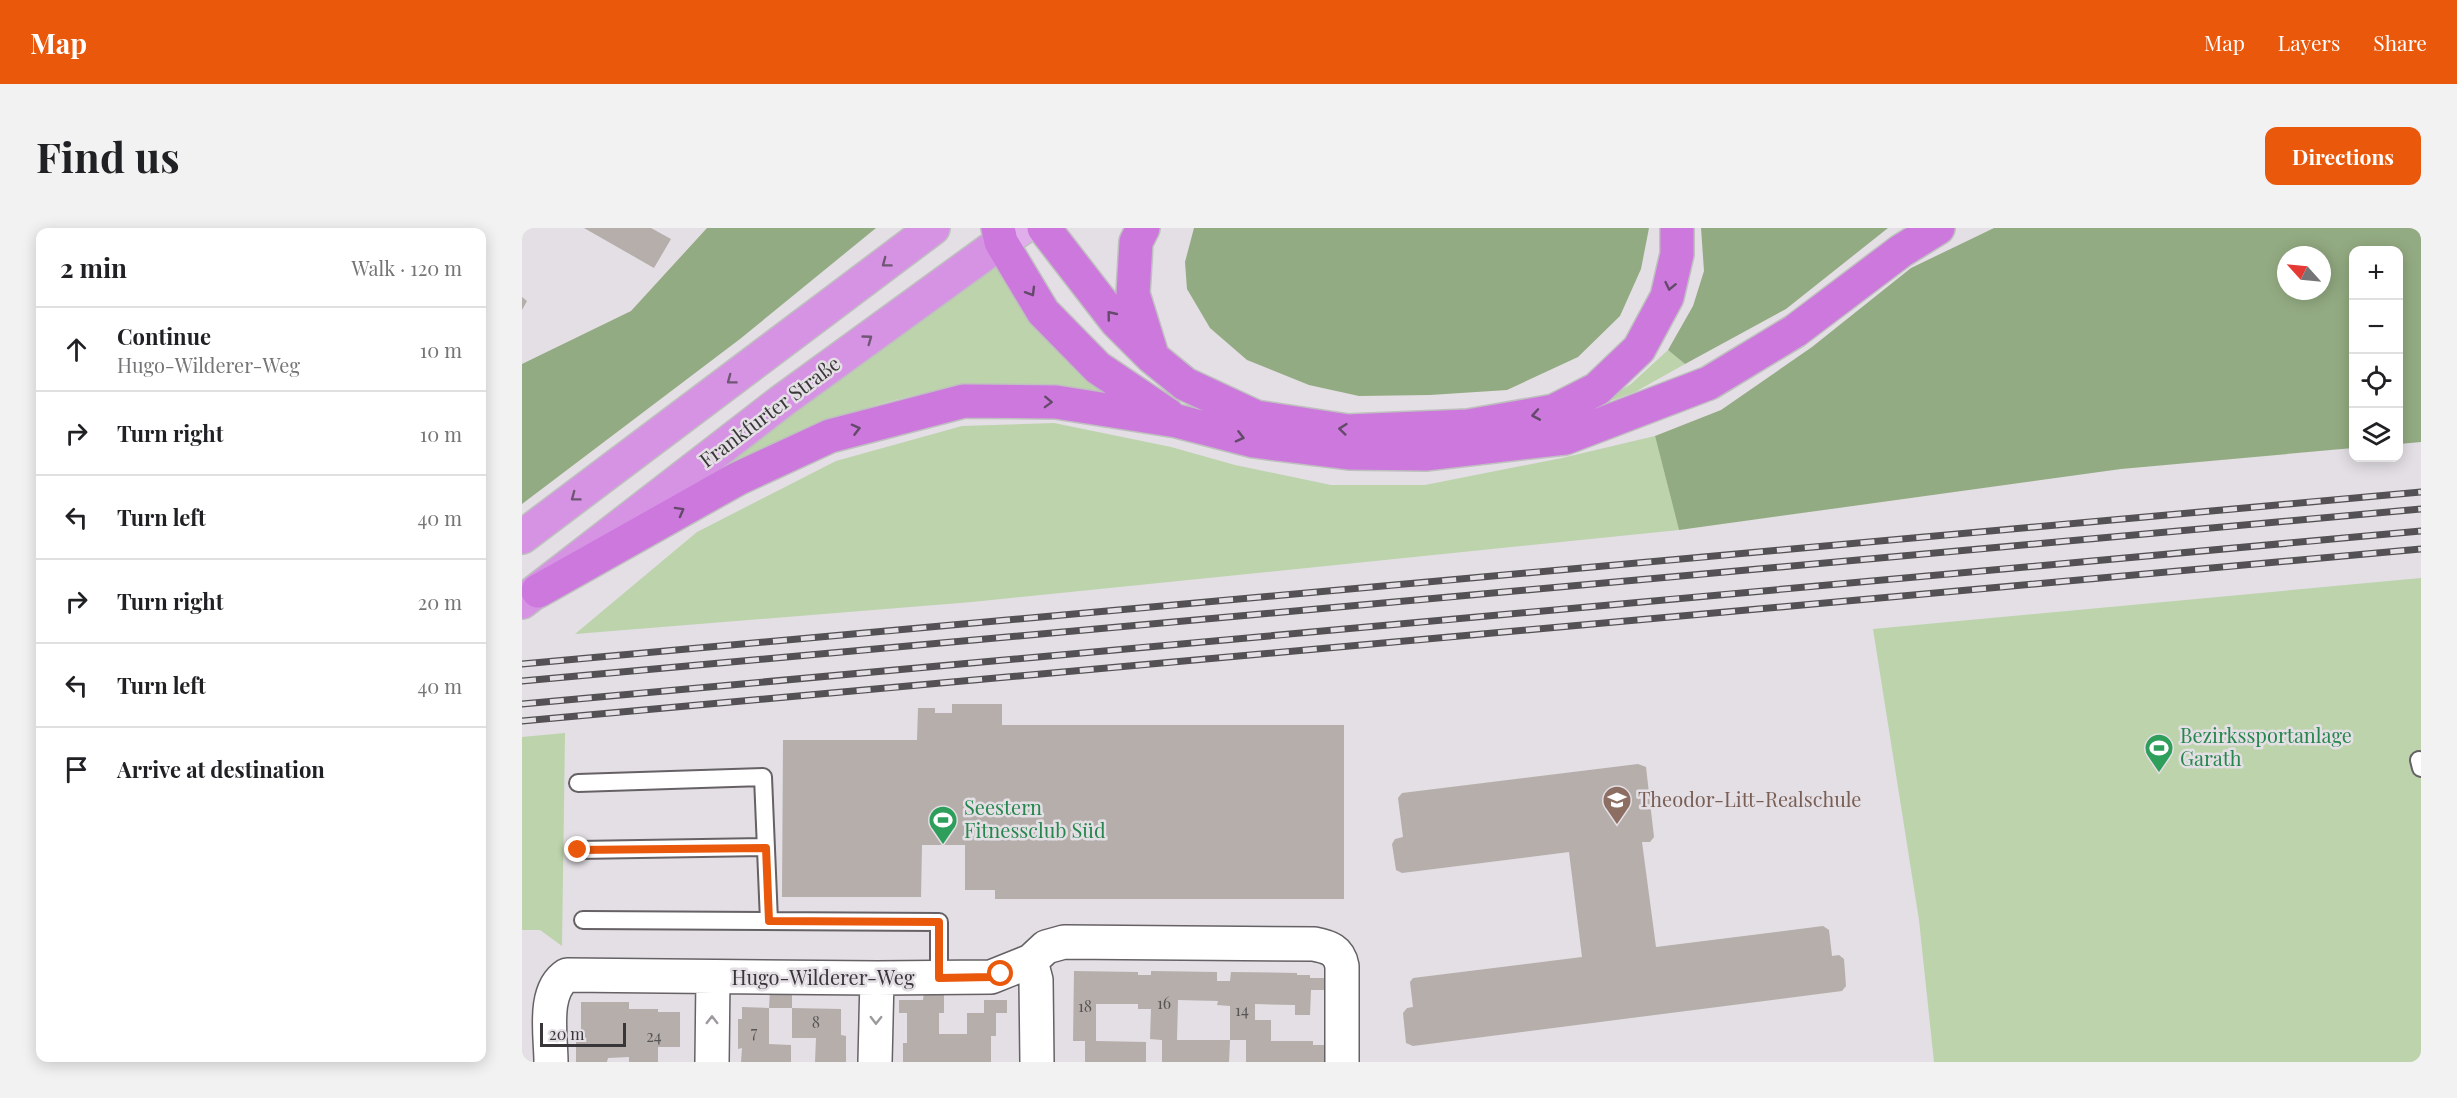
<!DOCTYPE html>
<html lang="en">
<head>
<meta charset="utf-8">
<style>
  body { margin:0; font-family:"Playfair Display",serif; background:#f2f2f2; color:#202124 }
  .controls { position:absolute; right:18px; top:18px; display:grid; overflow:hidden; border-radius:12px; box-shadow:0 3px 15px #0003 }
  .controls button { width:54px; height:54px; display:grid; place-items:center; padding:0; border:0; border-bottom:2px solid #e0e0e0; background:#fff; color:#202124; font:30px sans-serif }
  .compass { position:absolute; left:1755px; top:18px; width:54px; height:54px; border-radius:50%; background:#fff; box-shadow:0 3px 15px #0003; rotate:297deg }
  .scale { position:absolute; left:18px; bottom:15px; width:86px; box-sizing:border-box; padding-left:6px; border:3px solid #383638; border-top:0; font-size:16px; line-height:21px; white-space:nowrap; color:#383638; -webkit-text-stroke:4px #e3dfe4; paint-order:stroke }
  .stop { position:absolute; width:18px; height:18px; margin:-14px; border:4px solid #ea580c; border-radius:50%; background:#fff }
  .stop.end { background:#ea580c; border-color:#fff; box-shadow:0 2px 6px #0008 }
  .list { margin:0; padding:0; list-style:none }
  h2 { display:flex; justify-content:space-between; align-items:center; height:78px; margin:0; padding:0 24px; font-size:26px }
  h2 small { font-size:20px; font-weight:400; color:#757577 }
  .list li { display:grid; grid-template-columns:39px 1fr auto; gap:18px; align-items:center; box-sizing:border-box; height:84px; padding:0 24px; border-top:2px solid #e0e0e0 }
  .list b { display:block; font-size:22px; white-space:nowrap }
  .list p { margin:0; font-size:20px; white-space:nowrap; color:#757577 }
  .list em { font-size:20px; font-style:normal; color:#757577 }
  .icon { flex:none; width:33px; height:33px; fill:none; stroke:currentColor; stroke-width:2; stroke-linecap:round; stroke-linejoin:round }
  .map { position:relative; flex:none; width:1899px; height:834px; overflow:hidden; border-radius:12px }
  header { display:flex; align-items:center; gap:36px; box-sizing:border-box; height:84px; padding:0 30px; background:#ea580c; color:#fff }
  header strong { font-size:28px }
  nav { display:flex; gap:33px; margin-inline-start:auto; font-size:21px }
  .intro { display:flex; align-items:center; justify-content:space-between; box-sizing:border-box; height:144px; padding:0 36px }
  h1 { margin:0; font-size:42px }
  .button { padding:15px 27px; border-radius:12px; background:#ea580c; color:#fff; font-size:21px; font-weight:700 }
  main { display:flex; gap:36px; padding:0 36px }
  aside { flex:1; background:#fff; border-radius:12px; box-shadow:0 3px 15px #0003 }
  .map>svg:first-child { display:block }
</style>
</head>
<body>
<header>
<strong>Map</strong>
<nav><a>Map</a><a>Layers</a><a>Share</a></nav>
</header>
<div class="intro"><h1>Find us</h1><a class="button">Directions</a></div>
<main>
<aside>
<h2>2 min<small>Walk · 120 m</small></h2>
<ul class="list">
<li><svg class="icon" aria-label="ahead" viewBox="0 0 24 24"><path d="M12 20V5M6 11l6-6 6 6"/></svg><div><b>Continue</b><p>Hugo-Wilderer-Weg</p></div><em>10 m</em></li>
<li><svg class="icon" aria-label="right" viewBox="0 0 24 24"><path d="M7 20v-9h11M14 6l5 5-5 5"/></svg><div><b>Turn right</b></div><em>10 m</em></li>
<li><svg class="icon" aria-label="left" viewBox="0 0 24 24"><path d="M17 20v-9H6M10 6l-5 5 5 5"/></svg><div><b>Turn left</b></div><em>40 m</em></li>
<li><svg class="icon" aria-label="right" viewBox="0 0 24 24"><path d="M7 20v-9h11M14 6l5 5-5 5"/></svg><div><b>Turn right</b></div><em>20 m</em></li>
<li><svg class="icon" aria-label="left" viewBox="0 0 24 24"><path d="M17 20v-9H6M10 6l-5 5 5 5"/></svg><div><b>Turn left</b></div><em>40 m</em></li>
<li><svg class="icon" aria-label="arrive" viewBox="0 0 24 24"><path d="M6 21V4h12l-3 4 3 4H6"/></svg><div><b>Arrive at destination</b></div></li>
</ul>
</aside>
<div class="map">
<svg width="1899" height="834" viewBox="0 0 1899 834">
  <rect width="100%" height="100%" fill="#e3dfe4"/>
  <path fill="#bcd3ac" d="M478 36 603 171C583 167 561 160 541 158 453 150 372 166 291 200 254 216 218 237 181 255 274 174 377 106 478 36Z
    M1146 122 1163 136 1113 164 1074 178 1109 156Z
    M532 195 649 219 713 237 809 257H903L1040 230 1133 208 1157 302 450 374 53 406 175 304 314 233 440 198Z
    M1899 350V834H1412L1397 692 1351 401Z
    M43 505 40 718 18 702H0V509Z"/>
  <path fill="#93ab82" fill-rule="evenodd" d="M185 0H354L218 111 0 276V136L109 83Z
    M672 0H1127L1119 41 1098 88 1056 129 985 162 908 167 837 168 787 157 725 132 688 100 665 61 663 34Z
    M1179 0H1366L1264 81 1163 136 1146 122 1171 78 1182 43Z
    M1472 0H1899V214L1877 216 1876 22H1832L1831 220 1599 241 1157 302 1133 208 1199 182 1290 119 1389 40ZM1764 27H1800V63H1764Z"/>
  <path fill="#b5aeab" d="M62 0H129L149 11 132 40Z
    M0 69 5 73 0 82Z
    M430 476H480V497H822V671H473V662H443V617H400L399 669H260L261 512H395L396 480H413V485H430Z
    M1116 536 1124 539 1132 609 1128 614H1120L1134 719 1301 698 1307 702 1310 728 1317 727 1322 731 1324 758 1320 763 891 818 884 815 881 785 885 780 891 779 888 754 891 750 1060 729 1047 624 880 645 874 642 870 616 873 611 881 609 876 570 880 565Z
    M552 743 616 744V747H629V743L695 744V753H708L709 744 775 745V747H788V750H803L802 762H789L788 787H773V777L733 776V792H749V813H791V817H804V834H724V812H708V778L695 777 696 773 656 772 655 812H708L707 834H640V812L628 811 629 781H616V776H574V813L624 814V834H563V813H551Z
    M248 762H270V780H247V816L269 817V834H219L220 820 216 821V791H220V779L247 780Z
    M402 764H422V785H417V806H445V785H462V772H485V785H474V808H469V834H381V815H385V785H377V772H401Z
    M59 774H107V781H136V784H158V819H136V834H107V829L86 830 85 834H54V812H59Z
    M270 780 319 781V807L324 808V834H293L294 810H270Z"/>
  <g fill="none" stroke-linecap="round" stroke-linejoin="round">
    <g stroke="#656165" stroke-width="20">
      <path id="service" d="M1897 532 1899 540
        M56 555 241 549 247 693
        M56 622 244 619
        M61 692 417 694V750"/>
    </g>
    <g stroke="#656165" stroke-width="36">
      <path id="minor" d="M509 733 514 752 515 834
        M29 834C29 808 20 763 45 747L355 750 469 749 509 733 524 719 542 714 792 716C807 719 817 722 820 738V834
        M190 834 191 750
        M353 834 355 750"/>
    </g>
    <g stroke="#bfbfbf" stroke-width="36">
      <path id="primary" d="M479 14 500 0"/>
    </g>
    <g stroke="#bfbfbf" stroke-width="36">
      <path id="trunk" d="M0 309 411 0
        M0 374 260 173 479 14"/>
    </g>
    <g stroke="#bfbfbf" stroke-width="36">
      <path id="motorway" d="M476 0 479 14 521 84 576 140 646 187
        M522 0 594 93 630 129 663 156 734 189 826 203 946 198 1032 183 1075 161 1117 121 1145 69 1155 26V0
        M621 0 614 14 611 66 629 124
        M16 363 215 251 308 208 442 173 534 174 655 193 732 213 827 225 903 226 1043 210 1187 155 1273 103 1379 23 1416 0"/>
    </g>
    <use href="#service" stroke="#fff" stroke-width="16"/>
    <use href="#minor" stroke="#fff" stroke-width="33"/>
    <use href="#primary" stroke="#e0aeeb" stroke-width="33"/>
    <use href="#trunk" stroke="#d693e4" stroke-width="33"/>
    <use href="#motorway" stroke="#cc78dd" stroke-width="33"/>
    <g stroke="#545154" stroke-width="7">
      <path id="rail" d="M0 436 1899 264
        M0 453 1899 281
        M0 476 1899 303
        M0 493 1899 321"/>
    </g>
    <use href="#rail" stroke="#e3dfe4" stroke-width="4.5" stroke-dasharray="14" stroke-linecap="butt"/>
  </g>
  <defs><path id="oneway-chevron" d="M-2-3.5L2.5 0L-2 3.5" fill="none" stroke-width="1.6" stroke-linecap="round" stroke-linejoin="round" transform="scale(1.5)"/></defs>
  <g stroke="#6f5774">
    <use href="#oneway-chevron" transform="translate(364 35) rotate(143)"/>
    <use href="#oneway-chevron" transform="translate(346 111) rotate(-36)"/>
    <use href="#oneway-chevron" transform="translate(209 152) rotate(143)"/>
    <use href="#oneway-chevron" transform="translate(53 269) rotate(143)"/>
  </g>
  <g stroke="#644a6a">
    <use href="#oneway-chevron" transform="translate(1148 58) rotate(102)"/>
    <use href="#oneway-chevron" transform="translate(509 64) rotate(59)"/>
    <use href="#oneway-chevron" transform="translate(589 87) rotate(-129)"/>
    <use href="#oneway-chevron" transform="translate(526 174) rotate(2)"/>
    <use href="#oneway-chevron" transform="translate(1014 187) rotate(170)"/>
    <use href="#oneway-chevron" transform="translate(334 201) rotate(-14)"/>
    <use href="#oneway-chevron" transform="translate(821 201) rotate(-174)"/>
    <use href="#oneway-chevron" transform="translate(718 209) rotate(14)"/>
    <use href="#oneway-chevron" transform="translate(158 283) rotate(-29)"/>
  </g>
  <g stroke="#9c9a9c">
    <use href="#oneway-chevron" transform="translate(190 792) rotate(-90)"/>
    <use href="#oneway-chevron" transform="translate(354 792) rotate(91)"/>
  </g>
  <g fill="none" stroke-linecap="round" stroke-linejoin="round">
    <path stroke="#ea580c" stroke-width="8" d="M56 622 244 620 247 693 417 694V750L469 749 479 746"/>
  </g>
  <defs>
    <g id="stadium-pin" transform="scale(1.5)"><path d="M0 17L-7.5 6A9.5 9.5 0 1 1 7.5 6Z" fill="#2e9e5b" stroke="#e3dfe4"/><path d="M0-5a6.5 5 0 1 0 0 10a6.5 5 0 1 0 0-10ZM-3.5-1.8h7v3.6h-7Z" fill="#fff"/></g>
    <g id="school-pin" transform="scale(1.5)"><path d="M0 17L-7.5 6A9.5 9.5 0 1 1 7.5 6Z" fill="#8d6e63" stroke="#e3dfe4"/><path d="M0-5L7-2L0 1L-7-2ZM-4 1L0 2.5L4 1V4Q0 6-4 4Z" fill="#fff"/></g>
  </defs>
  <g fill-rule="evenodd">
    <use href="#stadium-pin" x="1637" y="520"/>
    <use href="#school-pin" x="1095" y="572"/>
    <use href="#stadium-pin" x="421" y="592"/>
  </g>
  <g text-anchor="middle" stroke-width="5" stroke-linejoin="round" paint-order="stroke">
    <g font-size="16" fill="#575455">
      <text x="642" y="781">16</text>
      <text x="563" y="784">18</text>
      <text x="720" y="788">14</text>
      <text x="294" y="800">8</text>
      <text x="232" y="810">7</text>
      <text x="132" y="814">24</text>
    </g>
    <g font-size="20" fill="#383638" stroke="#e3dfe4">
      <text transform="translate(248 184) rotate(-37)" y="7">Frankfurter Straße</text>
      <text x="301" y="757">Hugo-Wilderer-Weg</text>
    </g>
    <g font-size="20" fill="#27864d" stroke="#e3dfe4" text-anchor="start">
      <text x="1658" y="515">Bezirkssportanlage<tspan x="1658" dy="23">Garath</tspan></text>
      <text x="442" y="587">Seestern<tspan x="442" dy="23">Fitnessclub Süd</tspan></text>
    </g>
    <g font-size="20" fill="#785e54" stroke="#e3dfe4" text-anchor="start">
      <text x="1116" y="579">Theodor-Litt-Realschule</text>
    </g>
  </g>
</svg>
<div class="controls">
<button>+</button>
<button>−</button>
<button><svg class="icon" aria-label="locate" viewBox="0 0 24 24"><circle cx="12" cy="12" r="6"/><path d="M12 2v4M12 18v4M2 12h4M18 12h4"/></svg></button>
<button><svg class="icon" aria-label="layers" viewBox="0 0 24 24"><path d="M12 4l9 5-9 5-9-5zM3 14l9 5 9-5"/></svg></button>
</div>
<svg class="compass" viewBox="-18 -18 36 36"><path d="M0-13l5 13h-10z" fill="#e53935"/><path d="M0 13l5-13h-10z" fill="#757577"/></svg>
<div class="scale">20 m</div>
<div class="stop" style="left:479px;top:746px"></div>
<div class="stop end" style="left:56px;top:622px"></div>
</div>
</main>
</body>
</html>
